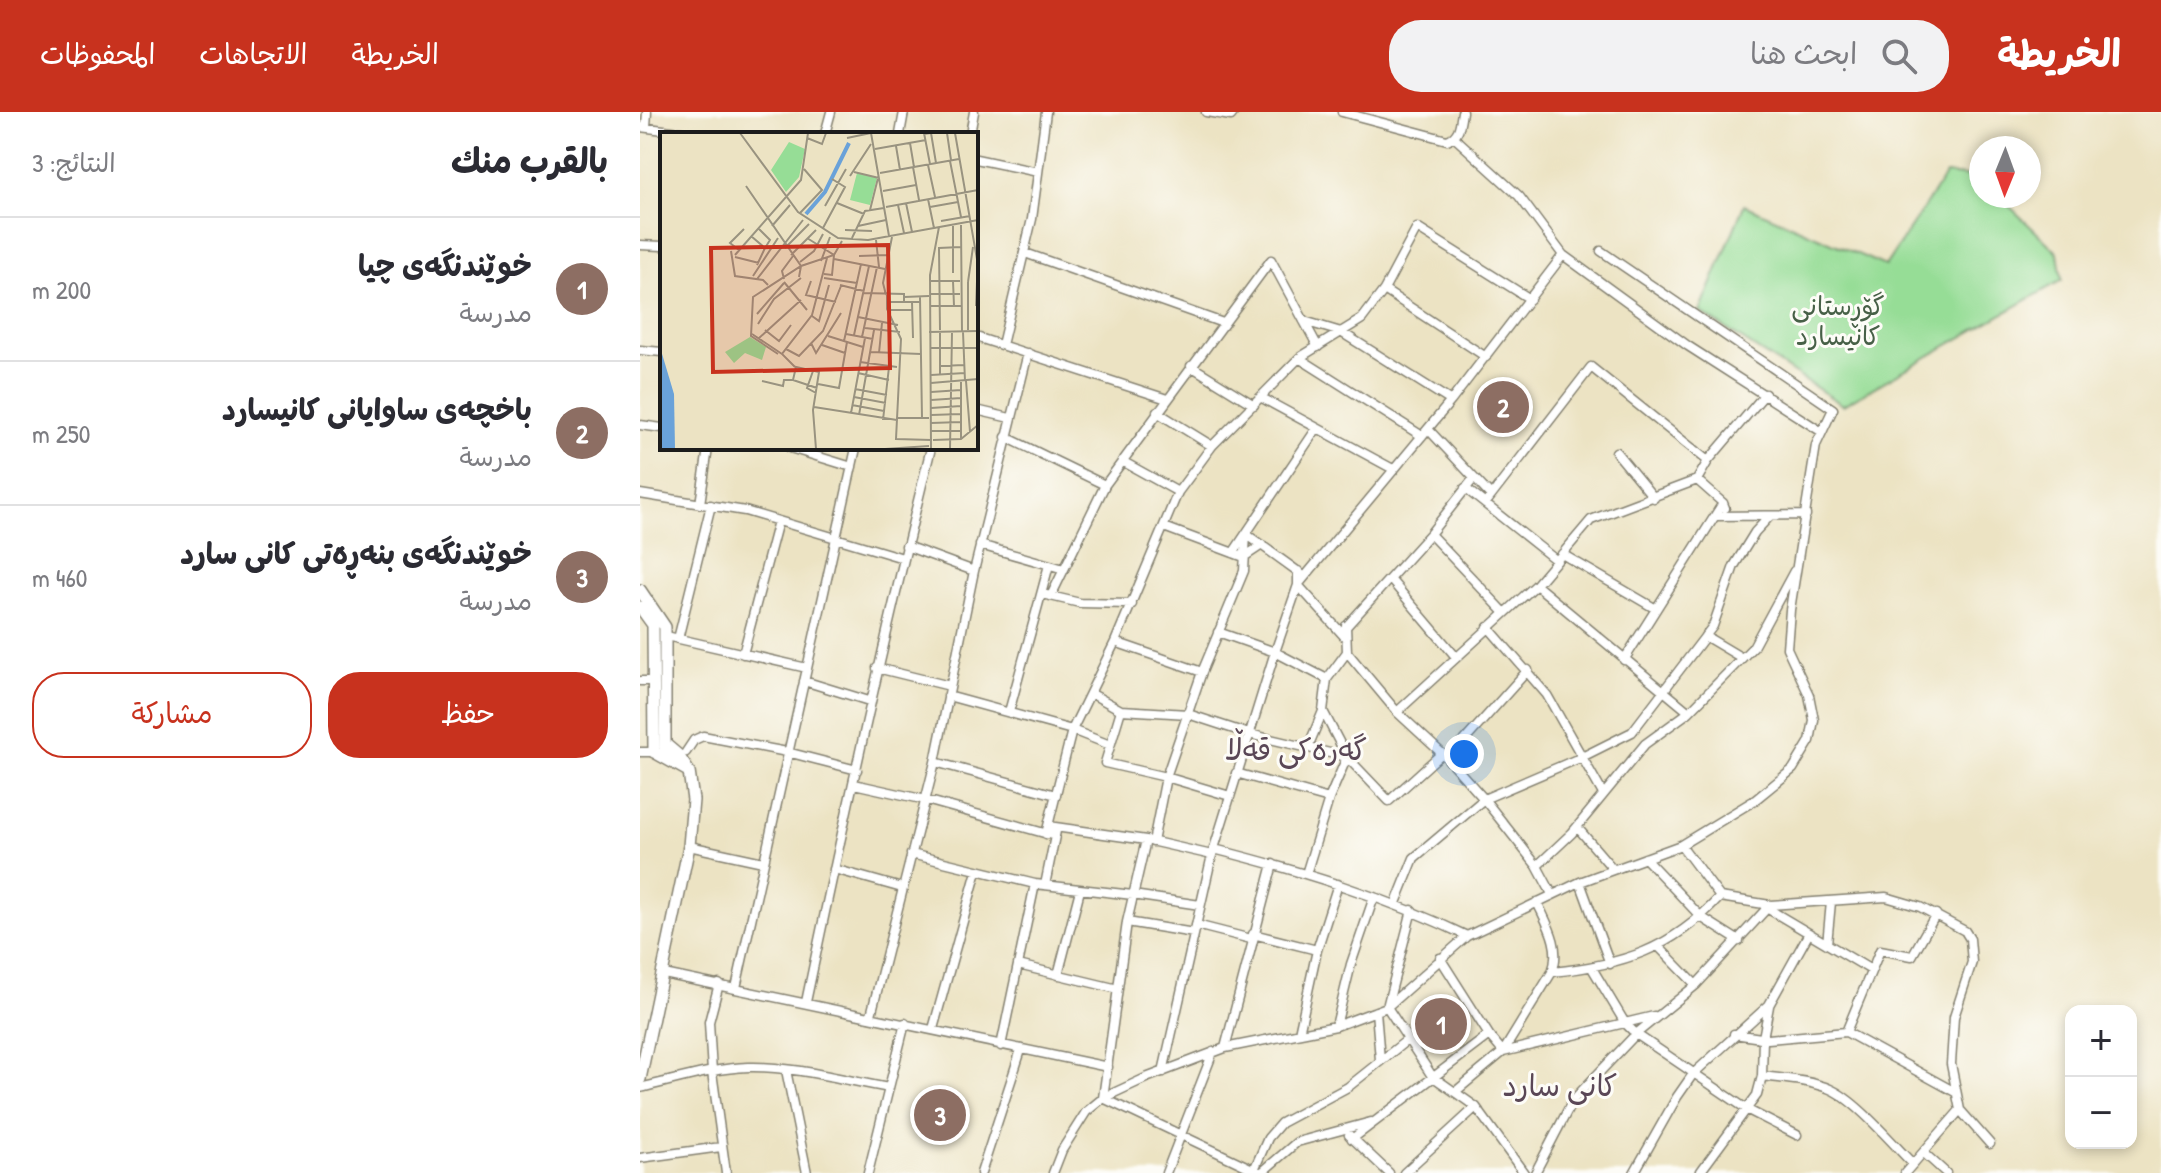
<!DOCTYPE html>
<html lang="ar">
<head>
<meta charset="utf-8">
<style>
  body { margin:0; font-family:"Patrick Hand","Playpen Sans Arabic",sans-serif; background:#f2f2f3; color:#2b2b33; direction:rtl }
  .controls { position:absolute; right:24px; bottom:24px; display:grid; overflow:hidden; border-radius:16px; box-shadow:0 4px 12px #0003 }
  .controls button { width:72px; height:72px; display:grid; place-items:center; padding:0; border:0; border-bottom:2px solid #e1e1e2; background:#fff; color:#2b2b33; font:40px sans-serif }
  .compass { position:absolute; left:1329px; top:24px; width:72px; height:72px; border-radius:50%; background:#fff; box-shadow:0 4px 12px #0003; rotate:181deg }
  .you { position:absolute; left:824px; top:642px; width:28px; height:28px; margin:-20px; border:6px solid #fff; border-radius:50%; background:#1a73e8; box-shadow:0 0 0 12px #1a73e833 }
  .badge { display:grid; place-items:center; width:52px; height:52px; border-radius:50%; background:#c8321e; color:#fff; font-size:26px; font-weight:700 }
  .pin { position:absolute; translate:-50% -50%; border:4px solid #fff; box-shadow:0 2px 8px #0006 }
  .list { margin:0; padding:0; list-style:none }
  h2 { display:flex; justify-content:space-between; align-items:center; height:104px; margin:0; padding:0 32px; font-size:34px }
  h2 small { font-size:26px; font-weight:400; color:#7c7c81 }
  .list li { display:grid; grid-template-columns:52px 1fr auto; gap:24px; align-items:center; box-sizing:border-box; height:144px; padding:0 32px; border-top:2px solid #e1e1e2 }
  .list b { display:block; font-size:30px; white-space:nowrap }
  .list p { margin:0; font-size:26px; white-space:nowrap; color:#7c7c81 }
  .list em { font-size:26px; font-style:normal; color:#7c7c81 }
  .actions { display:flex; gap:16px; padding:24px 32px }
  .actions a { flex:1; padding:18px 0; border:2px solid #c8321e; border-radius:32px; text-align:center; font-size:28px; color:#c8321e }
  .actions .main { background:#c8321e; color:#fff }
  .icon { flex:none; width:44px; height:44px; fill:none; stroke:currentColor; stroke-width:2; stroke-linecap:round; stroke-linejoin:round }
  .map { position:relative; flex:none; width:1521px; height:1061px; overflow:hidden; direction:ltr }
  header { display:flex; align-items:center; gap:48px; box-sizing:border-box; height:112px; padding:0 40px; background:#c8321e; color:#fff }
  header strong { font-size:38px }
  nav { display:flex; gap:44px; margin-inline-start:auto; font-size:28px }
  .search { width:560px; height:72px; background:#f2f2f3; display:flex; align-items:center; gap:20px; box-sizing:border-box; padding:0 28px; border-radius:32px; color:#7c7c81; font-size:30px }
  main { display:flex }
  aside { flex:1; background:#fff }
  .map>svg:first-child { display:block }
</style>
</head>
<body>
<header>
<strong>الخريطة</strong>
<div class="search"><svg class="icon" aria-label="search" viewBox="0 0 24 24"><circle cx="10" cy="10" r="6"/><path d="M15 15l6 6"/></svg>ابحث هنا</div>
<nav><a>الخريطة</a><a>الاتجاهات</a><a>المحفوظات</a></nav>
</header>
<main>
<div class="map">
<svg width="1521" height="1061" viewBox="0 0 1521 1061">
  <rect width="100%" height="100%" fill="#fdfcf7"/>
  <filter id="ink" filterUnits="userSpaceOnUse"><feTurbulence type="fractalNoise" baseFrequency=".0125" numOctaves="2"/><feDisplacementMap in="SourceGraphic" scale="16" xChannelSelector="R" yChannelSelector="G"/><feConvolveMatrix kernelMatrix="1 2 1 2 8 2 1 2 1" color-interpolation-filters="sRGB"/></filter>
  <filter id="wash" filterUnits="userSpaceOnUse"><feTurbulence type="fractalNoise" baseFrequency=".006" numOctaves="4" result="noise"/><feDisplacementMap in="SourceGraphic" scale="32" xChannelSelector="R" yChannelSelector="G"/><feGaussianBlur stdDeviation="1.8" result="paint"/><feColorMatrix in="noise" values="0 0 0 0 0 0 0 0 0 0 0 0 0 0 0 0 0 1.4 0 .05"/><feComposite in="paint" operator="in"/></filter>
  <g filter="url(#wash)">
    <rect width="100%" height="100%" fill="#ece3c3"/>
    <path fill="#96dd96" stroke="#597c59" stroke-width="2" d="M1306 62 1341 66V84H1359L1418 141 1422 168 1203 293 1060 200 1104 93 1245 154Z"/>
  </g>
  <g filter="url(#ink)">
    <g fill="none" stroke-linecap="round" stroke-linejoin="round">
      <g stroke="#848070" stroke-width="11">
        <path id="street" d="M566 0 591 4 594 0
          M702 0 807 28C820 24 820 12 822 0
          M0 15 56 22
          M6 15 7 0
          M185 22 191 0
          M260 22 264 0
          M330 22 334 0
          M336 47 398 60
          M0 133 22 134
          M385 141 583 211
          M923 143 1048 234 1182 320
          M744 178 846 245
          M664 209 701 220 811 289
          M336 225 527 287
          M362 233 392 107 406 0
          M0 238 22 240
          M659 246 782 324
          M551 254 614 293
          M622 286 753 357
          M336 298 370 306
          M517 300 572 334
          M0 313 22 316
          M788 317 851 384
          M366 325 465 373
          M150 336 212 355
          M976 340 1014 386
          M482 349 538 380
          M1057 368 1083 391 1085 396
          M825 376 917 449
          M0 382 105 399 263 446
          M60 392 68 336
          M845 392 951 255 1068 349
          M1075 404 1166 403
          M524 415 604 445 622 433
          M606 422 660 461
          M790 422 865 501
          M340 433 424 457
          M266 434 334 459
          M593 441 677 316
          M922 442 1016 497
          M658 459V473L705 525
          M750 467 816 545
          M896 473 1049 600
          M406 483 440 491 492 492
          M411 484 465 373 631 148 678 235
          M706 514 707 540 757 600 808 647 844 687 897 754 912 782
          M848 515 907 583 963 682
          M704 517 790 422 834 366
          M578 520 635 540 687 567
          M26 524 167 556
          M1065 524 1102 546
          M38 527 71 393
          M475 530 562 560
          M103 542 138 409
          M984 548 1083 391
          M237 556 310 574
          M0 569H13
          M164 569 229 589
          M452 582 481 598 548 602 609 622 707 645 689 687 666 762
          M308 584 432 618 470 633
          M481 598 465 651 526 665 590 684
          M683 599 707 645 749 689 801 642
          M369 600 409 453
          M757 600 896 473 951 408 1057 368 1068 349 1125 282
          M668 635 683 599 687 567 707 540
          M0 640H14
          M46 640 54 628 63 624 147 640 217 658
          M808 647 888 558
          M295 650 416 683
          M596 661 689 687
          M214 672 286 688 415 724
          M408 714 506 728 572 743
          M937 715 973 757
          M406 722 432 618 475 530 538 380 572 334 659 246 722 207 744 178 777 116 890 187
          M513 730 526 665 562 560 604 459 606 422
          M1041 733 1080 785 1130 793 1246 785 1280 795 1325 819 1330 827 1332 850 1314 905 1311 952 1320 998 1350 1032
          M49 734 123 750
          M574 737C661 759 746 785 827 824
          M271 742 395 772 493 783 560 793
          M1005 746 1061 805 1099 829
          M897 754 932 721 1005 632 1049 600 1113 535 1154 459
          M194 757 262 776
          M940 770 970 852
          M405 773 416 719
          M756 791 774 746 844 687 942 645 992 620 1073 514 1094 454 1115 420 1130 404
          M1125 795 1231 858
          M772 798 747 895 792 964 836 995 884 1061
          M487 810 506 728
          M556 813 611 827
          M554 821 487 810 463 986 621 1061
          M613 822 677 838
          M1187 832 1191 790
          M1018 834 1056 873
          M800 846 849 923 863 940
          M378 853 478 877
          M952 856 985 911 996 922 1108 998 1157 1023
          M912 860C982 853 1031 838 1080 785
          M24 862 468 955
          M418 863 440 778
          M79 872 69 910 72 960 86 1061
          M96 876 216 336
          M166 890C205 704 245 520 291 336
          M736 899 740 948
          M231 903 295 650 334 459 388 241
          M696 914 711 852 734 785
          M293 917 337 759
          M1206 920 1240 838 1272 844 1296 802
          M659 921 677 838 698 772
          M1094 922 1128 927 1206 920 1315 980
          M361 934 395 772
          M585 936 633 752
          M863 940 1014 904
          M146 958 167 1061
          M523 960 572 743 635 540 658 473 811 289 923 143 879 84 814 25
          M1122 964C1144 967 1169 968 1190 977 1216 988 1252 1031 1273 1052
          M0 976C36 968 72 956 109 955 155 954 203 968 249 976
          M815 980 863 940 912 860C922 835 907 812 897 790
          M709 1023 749 1061
          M712 1027 849 923
          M1284 1041 1306 1061
          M0 1046 81 1035
          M613 1060 628 1026 641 1011 708 975 767 928
          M228 1061 265 911
          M341 1061 381 938
          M413 1061 422 1038 446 1000 463 986 506 966 585 936 696 914 747 895 827 824 940 770 1041 733 1115 688 1153 657 1170 629 1174 608 1169 583 1147 536 1150 498 1176 333 1193 297 961 139
          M526 1061 573 940
          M621 1061 657 1030 731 1010
          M764 1061 836 995
          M895 1061 933 988 996 922 1056 873 1130 793
          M994 1061 1037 985 1053 962 1129 893 1169 821
          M1063 1061 1061 1059 1117 983 1122 964 1123 926 1129 894
          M1265 1061 1320 998"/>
      </g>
      <g stroke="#848070" stroke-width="14">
        <path id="secondary" d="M0 478 25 515V636
          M0 495 13 513 14 640
          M14 640 48 659
          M0 967 49 734 53 688 49 660 38 643 25 632"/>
      </g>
      <use href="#street" stroke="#fff" stroke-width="8"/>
      <use href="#secondary" stroke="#fff" stroke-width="11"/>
    </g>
  </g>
  <g text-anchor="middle" stroke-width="6" stroke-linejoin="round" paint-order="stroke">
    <g font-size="26" fill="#476047" stroke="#fdfcf7">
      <text x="1198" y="203">گۆڕستانی<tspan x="1198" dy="30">کانیسارد</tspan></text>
    </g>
    <g font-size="30" fill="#5a4756" stroke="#fdfcf7">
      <text x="656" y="648">گەرەکی قەڵا</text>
      <text x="920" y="984">کانی سارد</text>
    </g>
  </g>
  <g transform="translate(20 20)">
    <rect width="318" height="318" fill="#ece3c3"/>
    <path d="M129 10 145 17 139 45 126 60 111 38ZM197 41 217 46 210 73 190 68ZM90 205 106 215 102 228 85 221 74 231 65 220Z" fill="#96dd96"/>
    <path d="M0 215 14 262 15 317H0Z" fill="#6aa2d9"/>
    <path fill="none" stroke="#6aa2d9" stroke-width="4" d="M146 82 165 60 189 11"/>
    <path fill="none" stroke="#999380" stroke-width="2" d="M80 1 138 80 178 106 208 108 318 88M211 1 229 104M264 1 270 32M287 1 291 28M295 1 318 133M264 2 271 1 276 31M147 6 162 12 166 1M187 6 211 1M250 11 254 35M236 14 240 38M215 17 266 8M290 29 301 85M268 33 275 65M253 35 259 68M194 40 219 46M220 41 299 27M190 44 211 12M86 54 141 134 139 145M223 59 256 53M268 67 274 96M177 71 204 82M246 71 252 100M238 73 244 101M165 74 186 37M226 75 318 58M270 75 298 70M210 78 218 46M140 81 162 58 144 37M281 89 310 84M301 93 302 200M112 94 130 73M198 94 226 88M293 94V141M98 96 110 108 105 116M163 96 185 55 172 47M185 98 212 99M91 104 105 116 97 133M147 106 174 123 172 143 164 142M192 106 205 79 224 76M216 108 219 135M125 116 149 92M79 118 70 111 84 97M71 119 75 144 103 148 108 153M75 123 141 48 148 1M131 123 156 98M199 124 228 123M75 125 99 131M174 127 225 137M161 129 170 105M140 130 154 119 163 102M93 144 118 106M164 146 197 151M97 147 143 88M124 147 122 139 133 124M151 149 146 163 176 170M271 149H300M293 149 294 174M124 150 147 178M308 150V198M308 150 313 115M180 153 204 159M203 161 244 162V170M227 162V177L241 207 236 307 272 308M271 162H300M226 163 223 151 232 105M244 165 269 164M260 165 262 286M227 170H260M252 170 253 206M271 174H301M316 174 317 149M227 178H252M97 182 124 151M152 184 159 189 169 153M198 185 238 193M98 192 114 167 141 146M205 196 240 200M105 198 119 209 131 193M280 198 279 116 301 115M269 200 318 199M280 200V242M303 200 305 249M92 202 122 222M186 202 213 207M194 203 209 134M168 204 203 215M202 205 217 135M99 206 141 168M184 209 201 132M151 211 156 221 181 181M162 213 185 221M271 216H318M126 217 139 224 163 199 181 154M211 220 261 222M219 221 222 191M118 222 91 204 93 165 141 134 174 123 182 109M200 230 237 235M280 234 304 233M135 235 122 222 152 183 167 126M153 239 147 256 156 261M198 241 229 248M271 243 305 241M133 248 157 256M102 249 123 254 124 248H133L136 235 159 240 153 278 156 317M306 249 310 300M301 250V307M271 251 318 247M158 252 179 256 187 210M195 257 227 263M271 260 301 258M194 265 226 271M271 268 301 266M192 273 224 279M154 275 237 288M271 276 301 274M191 281 205 206M199 283 214 198M271 283 301 282M237 286H269M223 288 229 235M271 291 301 290M271 299H301M273 308 301 307 318 293M225 317 269 314M271 317 270 143 279 95M290 317 292 200"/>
    <path fill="#c8321e" fill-opacity="0.15" stroke="#c8321e" stroke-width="4" d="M228 113 230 236 53 240 51 116Z"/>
    <rect width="318" height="318" fill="none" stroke="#1c1c1c" stroke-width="4"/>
  </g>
</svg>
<div class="controls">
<button>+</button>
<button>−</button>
</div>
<svg class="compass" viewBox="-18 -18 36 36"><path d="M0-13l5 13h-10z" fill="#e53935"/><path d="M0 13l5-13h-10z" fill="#7c7c81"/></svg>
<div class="you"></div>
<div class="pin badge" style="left:801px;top:912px;background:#8d6e63">1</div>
<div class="pin badge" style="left:863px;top:295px;background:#8d6e63">2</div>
<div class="pin badge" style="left:300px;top:1003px;background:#8d6e63">3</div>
</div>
<aside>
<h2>بالقرب منك<small>النتائج: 3</small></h2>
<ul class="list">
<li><span class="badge" style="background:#8d6e63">1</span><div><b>خوێندنگەی چیا</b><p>مدرسة</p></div><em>200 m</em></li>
<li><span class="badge" style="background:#8d6e63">2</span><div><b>باخچەی ساوایانی کانیسارد</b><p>مدرسة</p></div><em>250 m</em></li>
<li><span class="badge" style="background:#8d6e63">3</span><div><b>خوێندنگەی بنەڕەتی کانی سارد</b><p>مدرسة</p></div><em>460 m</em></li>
</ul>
<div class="actions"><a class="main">حفظ</a><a>مشاركة</a></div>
</aside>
</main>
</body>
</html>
